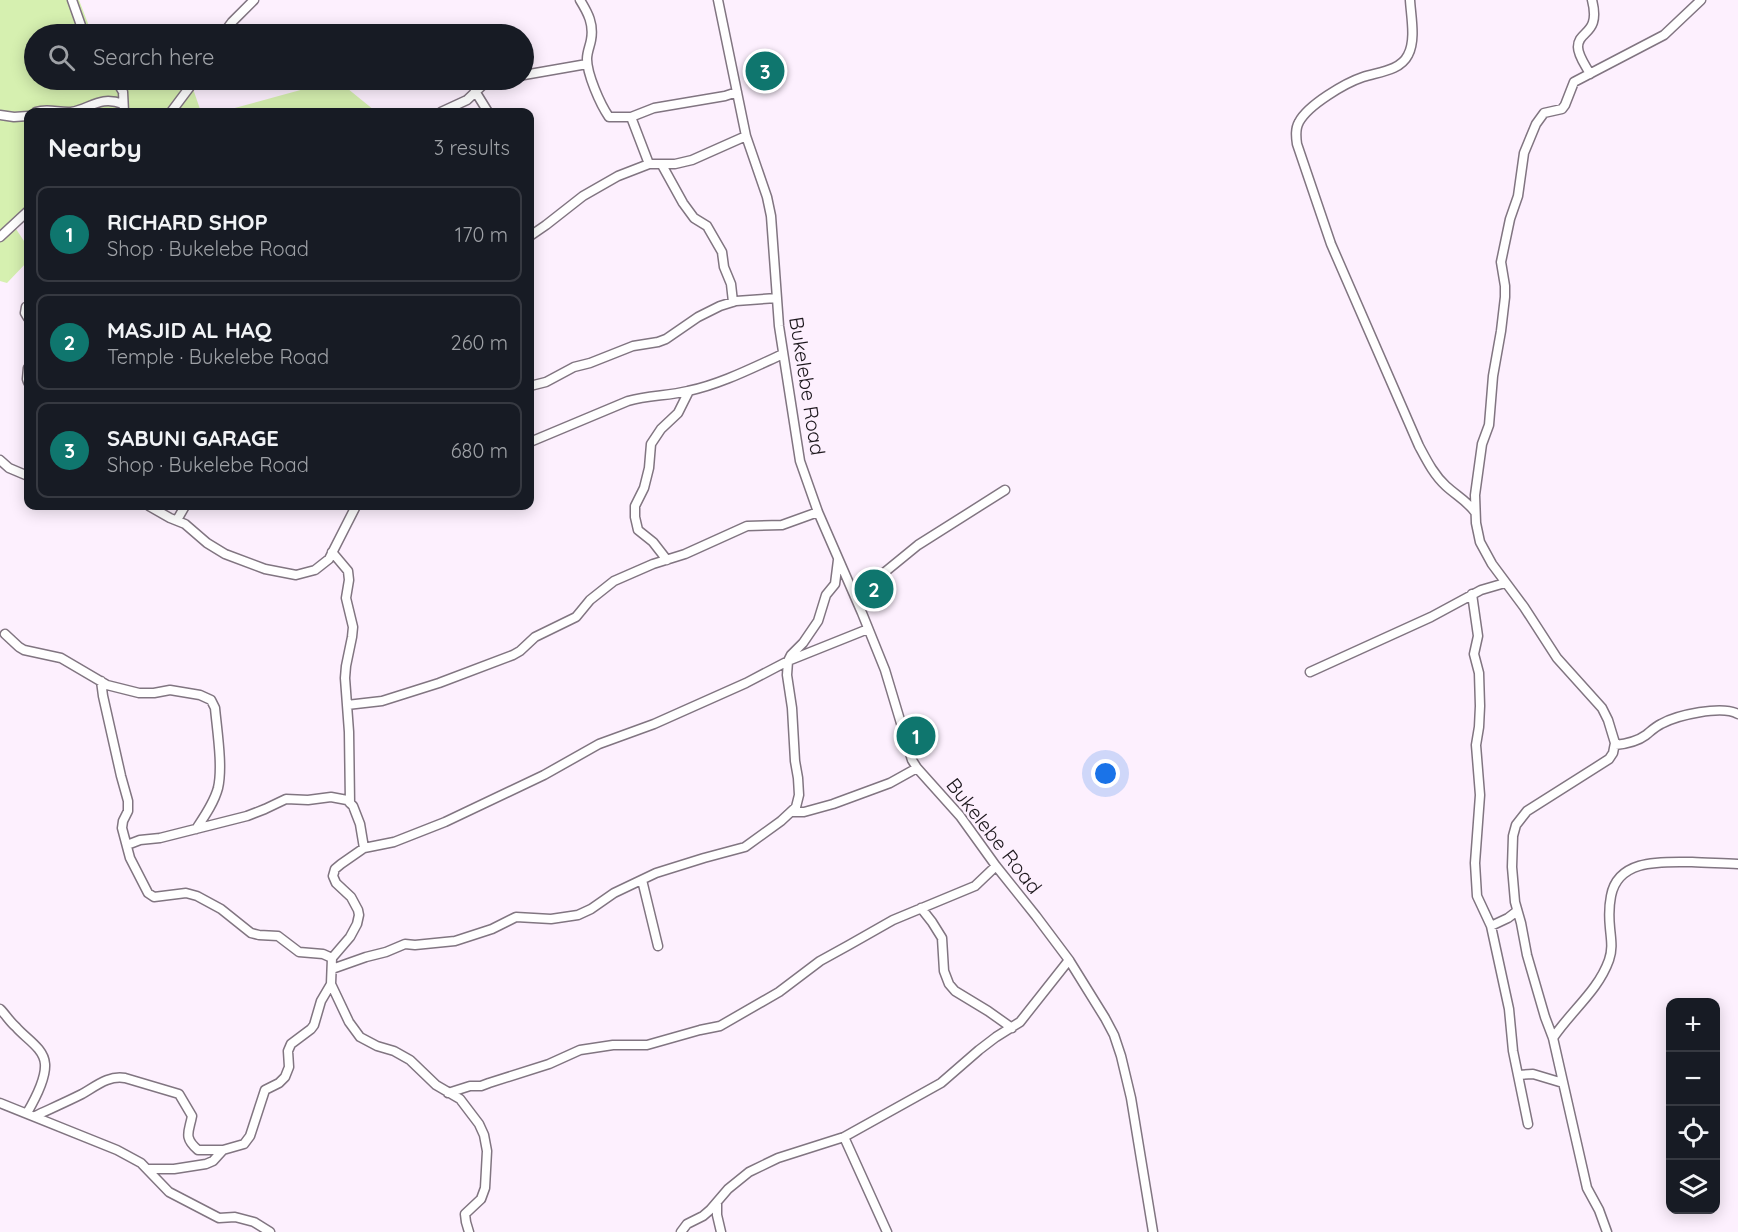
<!DOCTYPE html>
<html lang="en">
<head>
<meta charset="utf-8">
<style>
  body { margin:0; font-family:Quicksand,sans-serif; background:#242831; color:#f1f3f6 }
  .controls { position:absolute; right:18px; bottom:18px; display:grid; overflow:hidden; border-radius:12px; box-shadow:0 3px 15px #0003 }
  .controls button { width:54px; height:54px; display:grid; place-items:center; padding:0; border:0; border-bottom:2px solid #363941; background:#171b24; color:#f1f3f6; font:30px sans-serif }
  .you { position:absolute; left:1106px; top:774px; width:21px; height:21px; margin:-15px; border:4px solid #fff; border-radius:50%; background:#1a73e8; box-shadow:0 0 0 9px #1a73e833 }
  .badge { display:grid; place-items:center; width:39px; height:39px; border-radius:50%; background:#0f766e; color:#fff; font-size:20px; font-weight:700 }
  .pin { position:absolute; translate:-50% -50%; border:3px solid #fff; box-shadow:0 2px 6px #0006 }
  .list { margin:0; padding:0; list-style:none }
  h2 { display:flex; justify-content:space-between; align-items:center; height:78px; margin:0; padding:0 24px; font-size:26px }
  h2 small { font-size:20px; font-weight:400; color:#9ea1a6 }
  .list li { display:grid; grid-template-columns:39px 1fr auto; gap:18px; align-items:center; box-sizing:border-box; height:96px; margin:0 12px 12px; padding:0 12px; border:2px solid #363941; border-radius:12px }
  .list b { display:block; font-size:22px; white-space:nowrap }
  .list p { margin:0; font-size:20px; white-space:nowrap; color:#9ea1a6 }
  .list em { font-size:20px; font-style:normal; color:#9ea1a6 }
  .icon { flex:none; width:33px; height:33px; fill:none; stroke:currentColor; stroke-width:2; stroke-linecap:round; stroke-linejoin:round }
  .map { position:relative; flex:none; width:1738px; height:1232px; overflow:hidden }
  .search { position:absolute; background:#171b24; box-shadow:0 3px 15px #0003; left:24px; top:24px; width:510px; height:66px; display:flex; align-items:center; gap:15px; box-sizing:border-box; padding:0 21px; border-radius:33px; color:#9ea1a6; font-size:22px }
  .panel { position:absolute; background:#171b24; box-shadow:0 3px 15px #0003; left:24px; top:108px; width:510px; height:402px; border-radius:12px }
  .map>svg:first-child { display:block }
</style>
</head>
<body>
<div class="map">
<svg width="1738" height="1232" viewBox="0 0 1738 1232">
  <rect width="100%" height="100%" fill="#fdf0fe"/>
  <path fill="#d6f0b0" d="M0 0H79L92 34H34V80H190L201 112H28V216H27L14 226 28 247V261L7 283 0 281Z
    M337 80 374 110 372 112H220Z"/>
  <g fill="none" stroke-linecap="round" stroke-linejoin="round">
    <g stroke="#817581" stroke-width="11">
      <path id="street" d="M72 0 84 34
        M580 0C588 13 594 24 591 40 590 46 587 52 587 59 587 74 600 104 609 117H631L654 108 725 96 737 92
        M718 0 746 136 767 197 771 216 779 326 800 461 818 512 862 613 885 670 912 760 917 768 960 816 996 866 1036 916 1069 960 1105 1018 1114 1035 1121 1056 1131 1098 1153 1232
        M1410 0C1411 17 1416 40 1408 55 1400 71 1378 72 1363 77 1345 83 1308 105 1299 122 1295 129 1296 137 1297 144L1331 244 1419 446C1427 461 1434 475 1446 486 1457 496 1466 500 1475 512
        M223 34 232 22 254 0
        M1590 74C1586 66 1578 56 1578 47 1578 30 1601 35 1592 0
        M524 75 587 64
        M116 80 123 92 124 112
        M475 91 488 112
        M36 112C48 108 59 113 71 112 91 109 99 95 123 104
        M171 112 195 80
        M441 112 467 100 488 80
        M0 115 14 117 28 116
        M631 117 649 164
        M662 165 683 203 694 218 707 226 722 252 724 267 731 284 733 302
        M530 236 546 225 583 196 618 176 649 164H675L692 160 746 136
        M0 237 28 211
        M26 307 25 313 28 318
        M28 368 27 379 28 382
        M530 386 546 382 574 367 590 363 633 346 658 342 666 339 698 317 720 306 736 301 777 298
        M530 442 628 401C648 395 668 396 688 391 721 384 752 368 783 354
        M0 460 9 468 28 476
        M149 506 170 518 185 524 207 543 225 554 265 569 296 575 315 570 329 559 356 506
        M177 520 185 506
        M332 552 348 571 349 580 346 598 353 627 352 637 346 666 345 678 349 732 350 803
        M667 560 653 542 638 530 635 517V506L644 488 649 468 651 444 661 429 678 413 689 391
        M1472 594 1478 636 1474 654 1479 673 1480 706 1479 727 1476 745 1480 795 1475 863 1477 896 1491 926 1509 1009 1513 1051 1528 1124
        M856 598 869 585 918 545 1005 490
        M5 634 19 647 24 650 61 658 107 685 139 693H154L170 690 200 695 211 700 215 708C217 730 223 767 218 788 214 803 204 817 196 829
        M1310 672 1431 617 1481 590 1505 583
        M101 681 103 696 121 776 128 801V811L123 821 122 828 130 858 148 893 154 897 186 893 197 896 221 909 251 933 259 935 278 936 299 952 323 954 332 958
        M347 705 382 701 439 683 513 655 520 651 535 637 576 617 590 600 614 581 653 564 685 554 747 526 782 525 818 512
        M1615 745C1625 744 1638 741 1646 735 1651 731 1655 727 1661 724 1677 715 1722 705 1738 714
        M792 812H804L833 804 890 783 917 768
        M127 845 140 840 160 838 247 816 265 809 286 799 308 800 331 797 347 800 353 806 360 824 364 848
        M642 880 658 946
        M921 908 932 922 942 938 944 971 949 984 955 991 988 1011 1012 1028
        M1491 926 1508 918 1517 911
        M332 969 366 957 386 952 405 944 415 945 455 941 492 929 516 917 551 919 578 915 591 909 614 893 656 873 704 858 745 847 781 821 796 807 799 795 798 778 795 761 792 708 787 675 788 661 791 655 803 643 818 621 826 595 835 584 838 560
        M331 984 349 1022 360 1037 377 1046 394 1051 410 1060 436 1085 460 1099 479 1124 484 1135 487 1151 485 1188 481 1199 465 1214 466 1222 469 1232
        M0 1009C6 1015 10 1022 16 1027 25 1038 44 1048 45 1064 46 1078 34 1101 27 1113
        M1553 1038C1571 1011 1598 991 1609 960 1613 949 1611 939 1610 928 1609 918 1609 906 1611 896 1618 858 1663 862 1692 862 1707 863 1723 863 1738 864
        M1518 1075 1533 1074 1563 1083
        M448 1093 470 1086H481L489 1083 549 1064 580 1050 613 1045H647L700 1030 720 1026 779 992 820 961 849 945 893 920 975 886 996 866
        M0 1103 117 1150 141 1163 169 1192 219 1218 235 1217 254 1222 270 1232
        M35 1116C50 1109 66 1102 82 1094 96 1086 109 1075 125 1078L179 1094 192 1116C189 1132 183 1137 198 1150H223
        M844 1137 887 1232
        M148 1169H174L206 1164 213 1161 223 1150 244 1144 250 1136 265 1090 279 1083 285 1077 289 1067 288 1051 291 1044 311 1029 314 1025 321 1001 331 984 332 958 350 937 357 924 359 915 358 910 351 897 336 883 333 876 335 869 341 864 364 848 394 842 445 822 544 775 599 744 654 724 746 683 788 661 868 629
        M717 1204V1215L721 1232
        M681 1232 687 1224 703 1216 710 1210 728 1189 749 1172 778 1158 844 1137 941 1083 979 1050 996 1037 1020 1022 1069 960
        M1607 1232 1599 1210 1587 1188 1553 1038 1545 1017 1527 955 1521 923 1515 902 1512 867 1513 836 1516 825 1527 811 1609 759 1613 753 1615 743 1608 720 1602 708 1557 658 1524 607 1492 564 1480 542 1476 523 1475 495 1482 444 1489 425 1493 376 1501 331 1505 297V286L1501 262 1510 219 1518 196 1524 153 1536 124 1544 113 1562 109 1565 105 1574 82 1664 35 1701 0"/>
    </g>
    <use href="#street" stroke="#fff" stroke-width="8"/>
  </g>
  <g text-anchor="middle" stroke-width="5" stroke-linejoin="round" paint-order="stroke">
    <g font-size="20" fill="#1c171c" stroke="#fdf0fe">
      <text transform="translate(807 386) rotate(81)" y="7">Bukelebe Road</text>
      <text transform="translate(994 836) rotate(52)" y="7">Bukelebe Road</text>
    </g>
  </g>
</svg>
<div class="controls">
<button>+</button>
<button>−</button>
<button><svg class="icon" aria-label="locate" viewBox="0 0 24 24"><circle cx="12" cy="12" r="6"/><path d="M12 2v4M12 18v4M2 12h4M18 12h4"/></svg></button>
<button><svg class="icon" aria-label="layers" viewBox="0 0 24 24"><path d="M12 4l9 5-9 5-9-5zM3 14l9 5 9-5"/></svg></button>
</div>
<div class="you"></div>
<div class="pin badge" style="left:916px;top:736px">1</div>
<div class="pin badge" style="left:874px;top:589px">2</div>
<div class="pin badge" style="left:765px;top:71px">3</div>
<div class="search"><svg class="icon" aria-label="search" viewBox="0 0 24 24"><circle cx="10" cy="10" r="6"/><path d="M15 15l6 6"/></svg>Search here</div>
<section class="panel">
<h2>Nearby<small>3 results</small></h2>
<ul class="list">
<li><span class="badge">1</span><div><b>RICHARD SHOP</b><p>Shop · Bukelebe Road</p></div><em>170 m</em></li>
<li><span class="badge">2</span><div><b>MASJID AL HAQ</b><p>Temple · Bukelebe Road</p></div><em>260 m</em></li>
<li><span class="badge">3</span><div><b>SABUNI GARAGE</b><p>Shop · Bukelebe Road</p></div><em>680 m</em></li>
</ul>
</section>
</div>
</body>
</html>
